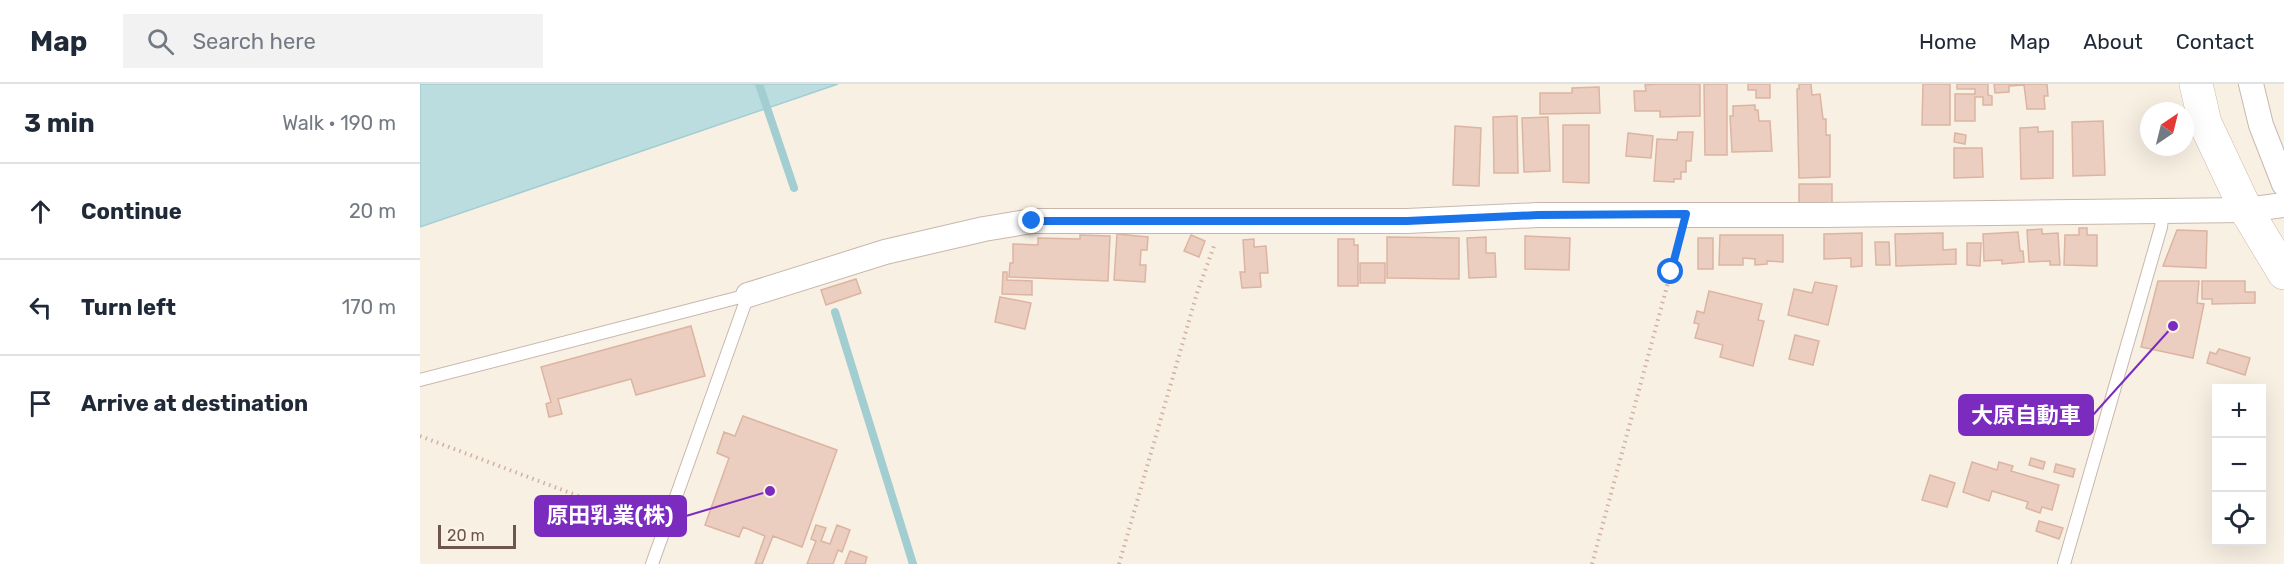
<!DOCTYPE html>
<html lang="en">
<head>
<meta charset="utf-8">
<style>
  body { margin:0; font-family:Rubik,"Noto Sans JP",sans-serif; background:#f2f2f3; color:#1f2937 }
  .controls { position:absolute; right:18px; bottom:18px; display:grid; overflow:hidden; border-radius:0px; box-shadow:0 6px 24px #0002 }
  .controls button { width:54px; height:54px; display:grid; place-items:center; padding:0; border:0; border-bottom:2px solid #e0e1e3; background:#fff; color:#1f2937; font:30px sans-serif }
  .compass { position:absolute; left:1720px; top:18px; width:54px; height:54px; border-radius:50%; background:#fff; box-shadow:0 6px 24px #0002; rotate:35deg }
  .scale { position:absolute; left:18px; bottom:15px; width:78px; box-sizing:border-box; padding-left:6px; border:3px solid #6e564d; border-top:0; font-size:16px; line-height:21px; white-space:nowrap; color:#6e564d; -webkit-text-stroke:4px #fdf4e9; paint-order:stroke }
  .stop { position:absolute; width:18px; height:18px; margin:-14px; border:4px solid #1a73e8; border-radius:50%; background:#fff }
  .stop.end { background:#1a73e8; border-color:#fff; box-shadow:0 2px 6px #0008 }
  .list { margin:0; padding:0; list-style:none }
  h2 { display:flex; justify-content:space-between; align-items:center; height:78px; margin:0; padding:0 24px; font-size:26px }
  h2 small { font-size:20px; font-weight:400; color:#747a83 }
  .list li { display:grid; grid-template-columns:39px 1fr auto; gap:18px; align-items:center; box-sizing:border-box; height:96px; padding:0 24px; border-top:2px solid #e0e1e3 }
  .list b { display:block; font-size:22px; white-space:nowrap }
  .list em { font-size:20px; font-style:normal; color:#747a83 }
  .icon { flex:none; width:33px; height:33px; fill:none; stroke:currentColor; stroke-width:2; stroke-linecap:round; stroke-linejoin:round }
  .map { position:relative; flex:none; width:1864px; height:480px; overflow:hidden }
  header { display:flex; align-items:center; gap:36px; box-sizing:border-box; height:84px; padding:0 30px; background:#fff; border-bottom:2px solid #e0e1e3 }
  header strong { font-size:28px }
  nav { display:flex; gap:33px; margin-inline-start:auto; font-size:21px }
  .search { width:420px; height:54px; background:#f2f2f3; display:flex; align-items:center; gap:15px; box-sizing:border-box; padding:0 21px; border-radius:0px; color:#747a83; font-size:22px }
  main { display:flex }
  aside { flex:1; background:#fff }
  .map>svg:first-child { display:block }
</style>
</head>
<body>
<header>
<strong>Map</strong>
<div class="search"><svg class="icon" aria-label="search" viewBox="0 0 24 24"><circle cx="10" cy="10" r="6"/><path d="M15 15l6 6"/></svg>Search here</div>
<nav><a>Home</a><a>Map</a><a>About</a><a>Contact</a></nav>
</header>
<main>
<aside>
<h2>3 min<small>Walk · 190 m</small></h2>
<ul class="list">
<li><svg class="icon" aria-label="ahead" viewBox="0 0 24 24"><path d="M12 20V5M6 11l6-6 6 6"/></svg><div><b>Continue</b></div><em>20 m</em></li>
<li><svg class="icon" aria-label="left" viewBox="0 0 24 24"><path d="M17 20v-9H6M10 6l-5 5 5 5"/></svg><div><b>Turn left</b></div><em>170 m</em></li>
<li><svg class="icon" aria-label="arrive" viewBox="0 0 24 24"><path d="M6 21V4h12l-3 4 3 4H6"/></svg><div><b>Arrive at destination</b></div></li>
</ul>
</aside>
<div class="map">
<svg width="1864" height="480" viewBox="0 0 1864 480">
  <rect width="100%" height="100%" fill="#f9f0e4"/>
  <path fill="#bbdde0" stroke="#a2cdd1" stroke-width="1.5" d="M0 0H418L0 143Z"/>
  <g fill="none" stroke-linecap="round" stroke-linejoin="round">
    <path stroke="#a2cdd1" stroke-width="8" d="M339 0 374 104
      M415 228 493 480"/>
  </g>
  <path fill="#ebcebf" stroke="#dcb4a1" stroke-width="1.5" d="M1239 0H1280V32L1240 33V27H1215L1214 7H1226L1225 1Z
    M1284 0H1307V71H1285Z
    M1328 0H1350V14H1336V6H1328Z
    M1379 0H1391L1392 11 1400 10 1403 35H1406V51H1410V93L1379 94 1377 5H1379Z
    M1503 0H1530V41H1502Z
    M1537 0H1568V11L1572 12V21H1563V13H1555V37H1535V10H1555V5H1537Z
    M1574 0H1627L1628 12H1624L1625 25H1607L1604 1 1589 2V8L1575 9Z
    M1179 3 1180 29 1120 30V9H1152V4Z
    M1335 21V26H1338L1339 37H1350L1352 67 1312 68 1310 32H1313V22Z
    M1097 32 1098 89H1074L1073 33Z
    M1128 33 1130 87 1104 88 1102 34Z
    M1683 37 1685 91 1653 92 1652 38Z
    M1143 41H1169V99L1143 98Z
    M1035 42 1061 44 1059 102 1033 101Z
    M1618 43V48L1633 47V94L1601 95 1600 44Z
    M1258 48H1273L1271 77H1266V88H1261V95H1254V98L1234 97 1237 55 1257 56Z
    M1208 49 1233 52 1231 74 1206 72Z
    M1535 49 1546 51 1545 60 1534 58Z
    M1534 64H1562L1563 93 1534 94Z
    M1379 100H1412V120L1379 121Z
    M1659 144H1667V151H1677V182L1644 181 1645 151H1659Z
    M1622 145V150L1638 149 1640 181H1630V177L1609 178 1607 146Z
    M1757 146 1787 147 1786 184 1743 182Z
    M1598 148 1600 167H1603L1604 178 1582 180V176L1564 177 1563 150Z
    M1442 149V182L1431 183V174L1404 175V150Z
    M1523 149V166L1536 165V180L1476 182 1475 150Z
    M697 150 728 153 727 166H721L720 181H726L725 198 694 196Z
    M660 151 690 152 688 197 589 193 590 179H593V160L618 161V154L660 155Z
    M771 151 785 157 779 173 764 167Z
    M1300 151H1363V178L1347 177V180L1335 181V175L1323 174V181H1299Z
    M1105 152 1150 154 1149 186 1105 185Z
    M967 153 1039 154V195L967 194Z
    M1066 153V169H1075L1076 193 1049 194 1047 154Z
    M1278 154H1293V185H1278Z
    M834 155V163L846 162 848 189H840L841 203 822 204 820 188H825L823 156Z
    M918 155H934V161H938V202H918Z
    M1455 158H1469L1470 181H1456Z
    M1547 159H1561L1560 182 1547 181Z
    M940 179H965V199H940Z
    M583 188H587V196L612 197V211L582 210Z
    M436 195 441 209 406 221 401 206Z
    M1738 197H1779L1777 219 1784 220 1773 274 1721 263Z
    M1782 197H1825V208H1835V219L1792 220V215H1782Z
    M1395 198 1417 202 1408 241 1368 231 1374 205 1392 209Z
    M1289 207 1342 220 1338 236 1344 237 1333 282 1300 273 1303 261 1275 254 1279 240 1274 239 1277 227 1284 229Z
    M580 213 611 219 605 245 575 238Z
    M271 242 285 292 216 311 211 295 138 315 142 330 129 333 126 320 131 318 121 283Z
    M1375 251 1399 257 1393 281 1369 275Z
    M1799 265 1830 274 1825 291 1787 279 1790 268 1796 270Z
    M323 332 417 366 382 463 353 452 342 480H335L345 452 323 443 319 453 285 441 309 374 297 369 304 348 315 352Z
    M1611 374 1625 378 1623 385 1609 381Z
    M1552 378 1577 386 1579 378 1593 382 1591 387 1639 401 1632 426 1622 423 1620 429 1606 424 1608 418 1572 407 1569 417 1543 408Z
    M1636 380 1655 385 1653 393 1634 388Z
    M1510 391 1535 399 1527 423 1502 416Z
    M1619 437 1643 444 1639 455 1616 447Z
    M396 441 406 444 401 457 410 460 417 441 430 446 422 468 418 466 413 480H387L396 457 391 455Z
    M430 467 447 473 445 480H425Z"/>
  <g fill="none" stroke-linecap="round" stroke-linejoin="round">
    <g stroke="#c8b7ac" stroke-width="14">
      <path id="service" d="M0 296 328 211
        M232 480 328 211
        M1644 480 1741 143 1743 127"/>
    </g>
    <g stroke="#c8b7ac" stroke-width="26">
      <path id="minor" d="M1831 0 1841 41 1864 100
        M328 211 465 168 564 145 612 137H987L1118 131H1403L1826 126 1864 121"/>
    </g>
    <g stroke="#ceb9ac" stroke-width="34">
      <path id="secondary" d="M1776 0 1785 39 1826 126 1864 189"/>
    </g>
    <path stroke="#d0b1a2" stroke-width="4" stroke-dasharray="1.5 4.5" stroke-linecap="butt" d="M0 352 227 438
      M699 480 777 209 794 162
      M1172 480 1260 154"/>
    <use href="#service" stroke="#fff" stroke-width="12"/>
    <use href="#minor" stroke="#fff" stroke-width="24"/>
    <use href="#secondary" stroke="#fff" stroke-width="33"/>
  </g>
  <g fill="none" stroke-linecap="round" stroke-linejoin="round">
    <path stroke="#1a73e8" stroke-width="8" d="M612 137H987L1118 131 1266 130 1251 188"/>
  </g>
  <path fill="none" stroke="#7b2cbf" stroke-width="2" d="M1753 242L1673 331M350 407L266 432"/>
  <g fill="#7b2cbf" stroke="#fdf4e9" stroke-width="2">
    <circle cx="1753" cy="242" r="6"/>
    <circle cx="350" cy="407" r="6"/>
  </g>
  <g fill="#7b2cbf" stroke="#7b2cbf" stroke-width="2">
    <rect x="1539" y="311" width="134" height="40" rx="6"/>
    <rect x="115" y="412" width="151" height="40" rx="6"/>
  </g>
  <g font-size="22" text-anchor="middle" font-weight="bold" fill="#fff">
    <text x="1606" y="339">大原自動車</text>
    <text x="190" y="439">原田乳業(株)</text>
  </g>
</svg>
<div class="controls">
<button>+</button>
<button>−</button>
<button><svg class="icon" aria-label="locate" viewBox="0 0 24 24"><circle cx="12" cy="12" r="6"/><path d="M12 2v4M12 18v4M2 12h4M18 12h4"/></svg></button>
</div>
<svg class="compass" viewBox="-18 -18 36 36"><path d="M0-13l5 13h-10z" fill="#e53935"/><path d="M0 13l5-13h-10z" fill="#747a83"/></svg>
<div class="scale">20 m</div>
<div class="stop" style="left:1251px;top:188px"></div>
<div class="stop end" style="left:612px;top:137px"></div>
</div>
</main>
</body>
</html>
